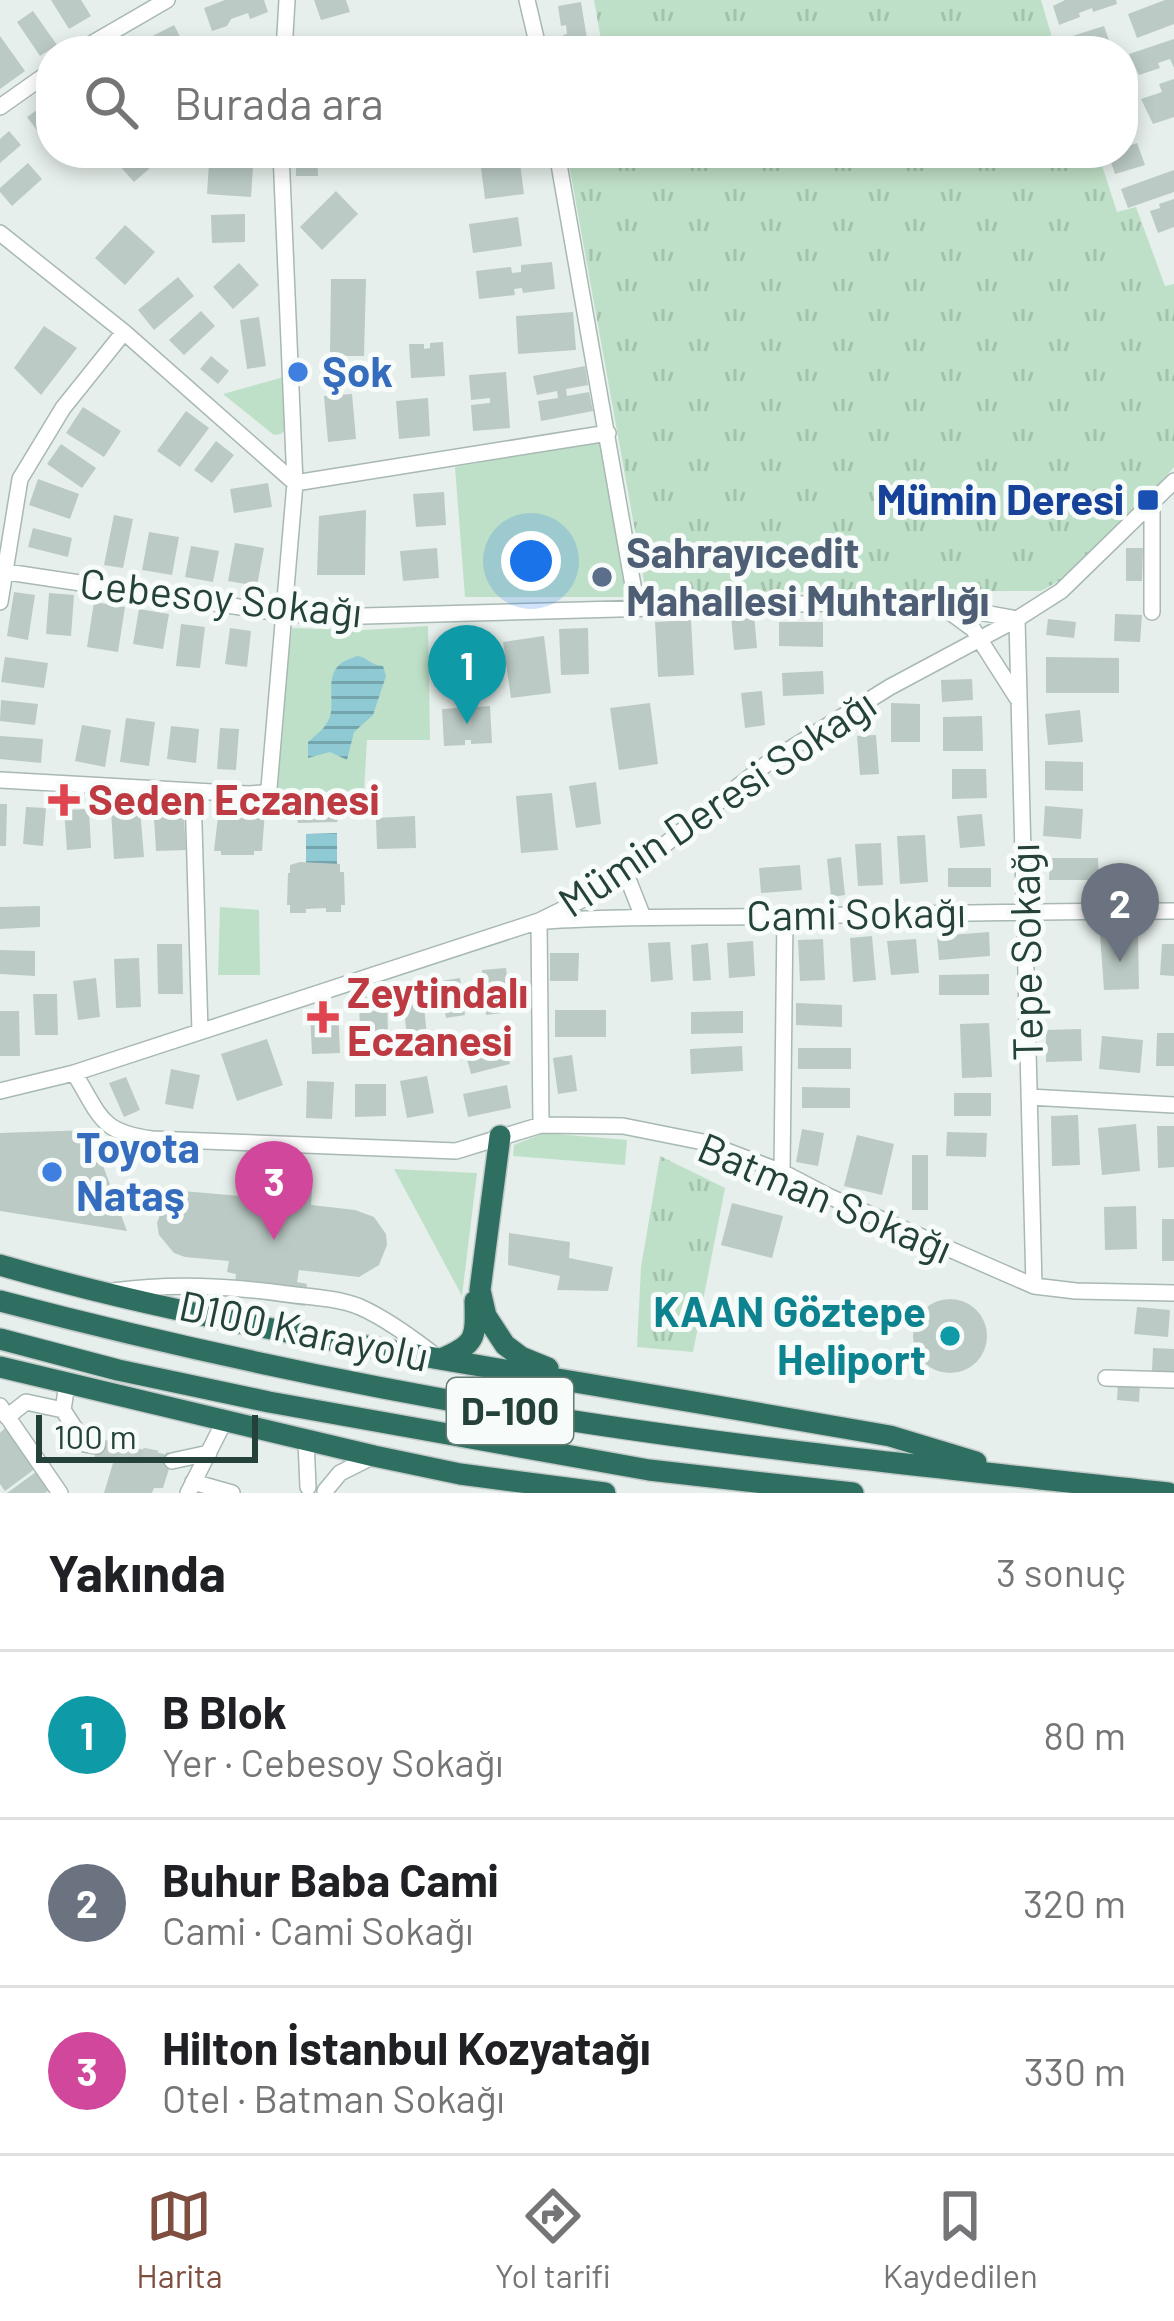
<!DOCTYPE html>
<html lang="tr">
<head>
<meta charset="utf-8">
<style>
  body { margin:0; font-family:Barlow,sans-serif; background:#f6f6f6; color:#202124 }
  .scale { position:absolute; left:36px; bottom:30px; width:222px; box-sizing:border-box; padding-left:12px; border:6px solid #24423a; border-top:0; font-size:33px; line-height:42px; white-space:nowrap; color:#24423a; -webkit-text-stroke:9px #f7fbf9; paint-order:stroke }
  .you { position:absolute; left:531px; top:561px; width:42px; height:42px; margin:-30px; border:9px solid #fff; border-radius:50%; background:#1a73e8; box-shadow:0 0 0 18px #1a73e833 }
  .badge { display:grid; place-items:center; width:78px; height:78px; border-radius:50%; background:#7f4e3f; color:#fff; font-size:39px; font-weight:700 }
  .pin { position:absolute; translate:-50% -99px; filter:drop-shadow(0 3px 6px #0008) }
  .pin::after { content:''; position:absolute; top:63px; width:42px; height:36px; background:inherit; clip-path:polygon(0 0,100% 0,50% 100%) }
  .list { margin:0; padding:0; list-style:none }
  h2 { display:flex; justify-content:space-between; align-items:center; height:156px; margin:0; padding:0 48px; font-size:51px }
  h2 small { font-size:39px; font-weight:400; color:#757577 }
  .list li { display:grid; grid-template-columns:78px 1fr auto; gap:36px; align-items:center; box-sizing:border-box; height:168px; padding:0 48px; border-top:3px solid #e0e0e0 }
  .list b { display:block; font-size:45px; white-space:nowrap }
  .list p { margin:0; font-size:39px; white-space:nowrap; color:#757577 }
  .list em { font-size:39px; font-style:normal; color:#757577 }
  .icon { flex:none; width:66px; height:66px; fill:none; stroke:currentColor; stroke-width:2; stroke-linecap:round; stroke-linejoin:round }
  .map { position:relative; flex:none; width:1174px; height:1493px; overflow:hidden }
  .search { position:absolute; background:#fff; box-shadow:0 6px 18px #0003; left:36px; right:36px; top:36px; height:132px; display:flex; align-items:center; gap:30px; box-sizing:border-box; padding:0 42px; border-radius:48px; color:#757577; font-size:45px }
  .sheet { height:660px; background:#fff }
  nav { display:flex; justify-content:space-around; align-items:center; box-sizing:border-box; height:168px; border-top:3px solid #e0e0e0; background:#fff; font-size:33px; color:#757577 }
  nav a { display:grid; justify-items:center; gap:6px }
  nav .on { color:#7f4e3f }
  .map>svg:first-child { display:block }
</style>
</head>
<body>
<div class="map">
<svg width="1174" height="1493" viewBox="0 0 1174 1493">
  <defs>
    <pattern id="grass-tufts" width="24" height="20" patternUnits="userSpaceOnUse" patternTransform="scale(3)"><rect width="24" height="20" fill="#bfe0c8"/><path d="M3 7l-1-3M5 7V3M7 7l1-3M15 17l-1-3M17 17v-4M19 17l1-3" fill="none" stroke="#a4c1ad"/></pattern>
    <pattern id="water-rules" width="6" height="5" patternUnits="userSpaceOnUse" patternTransform="scale(3)"><rect width="6" height="5" fill="#8ec9d4"/><path d="M0 2.5h6" fill="none" stroke="#74a5ad"/></pattern>
  </defs>
  <rect width="100%" height="100%" fill="#e6efeb"/>
  <path fill="url(#grass-tufts)" d="M594 0H1041L1056 51H603Z
    M567 153H1098L1117 212 1136 207 1165 286 1174 284V467C1135 510 1094 564 1041 591L646 592Z
    M660 1156 725 1188 693 1352 637 1347 641 1267Z"/>
  <path fill="#bfe0c8" d="M284 377 286 429 281 434 274 435 223 394Z
    M602 441 626 597H465L455 467Z
    M428 626 430 740H367L364 792 272 793 292 628 364 630Z
    M220 907 259 910 260 975H218Z
    M544 1133 627 1140 625 1165 513 1156 514 1145Z
    M394 1169 477 1173 462 1296Z"/>
  <path fill="url(#water-rules)" d="M357 656C368 657 371 666 383 666L386 676 373 715 354 732 347 760 330 752 308 758V742C318 733 329 726 331 712 333 697 327 676 339 665 344 660 351 659 357 656Z
    M337 833V873L306 872V834Z"/>
  <path fill="#bbcac4" d="M51 0H81L91 16 69 29Z
    M225 0H264L268 12 250 19 248 13 231 19 227 26 212 31 204 8Z
    M314 0H346L350 12 321 20Z
    M1065 0H1116L1117 4 1093 12 1092 8 1079 13 1080 17 1059 25 1053 6Z
    M1165 0H1174V24L1137 38 1128 14Z
    M581 2 589 51H566L563 35 567 34 566 25 561 26 558 6Z
    M33 11 57 45 40 56 17 22Z
    M174 25 187 50 146 51 141 42Z
    M1104 26 1111 46 1097 51H1067L1063 39Z
    M0 36 25 71 0 89Z
    M1174 39V68L1170 59 1158 63 1160 68 1139 75 1129 54Z
    M1174 79V117L1153 124 1141 99 1162 92 1159 84Z
    M48 102 51 106V149L27 117Z
    M9 131 21 145 0 163V139Z
    M1137 143 1145 165 1115 174 1108 153H1123V148Z
    M115 153H167L134 182 111 156Z
    M296 153H317L318 176H296Z
    M28 163 42 179 12 206 0 192V188Z
    M209 163 253 166 251 197 207 194Z
    M520 163 524 194 485 199 481 168Z
    M1174 170V192L1128 208 1121 189Z
    M336 191 358 214 322 250 300 227Z
    M1174 199V227L1158 233 1150 211 1160 208 1159 204Z
    M245 214V242L212 243 211 215Z
    M518 217 522 246 473 253 469 224Z
    M125 225 155 252 125 285 95 258Z
    M552 262 555 289 523 293 522 288 514 289 515 295 479 299 476 271 511 267 512 273 521 272V265Z
    M239 263 259 285 233 309 213 287Z
    M178 277 194 296 154 330 138 310Z
    M331 279H366L364 356H330Z
    M201 311 215 326 184 355 169 340Z
    M573 312 576 350 518 354 516 316Z
    M259 317 266 366 247 369 240 320Z
    M44 326 77 348 41 395 14 368Z
    M443 342 445 376 411 378 409 344H424V349L430 348V343Z
    M211 356 229 371 218 384 200 369Z
    M585 366 588 385 566 389 567 396 589 392 593 411 541 421 538 401 558 398 557 391 537 395 533 376Z
    M506 372 510 428 473 431 471 405 490 403V398L471 400 469 375Z
    M352 394 356 439 328 442 324 396Z
    M428 398 430 436 399 439 396 401Z
    M83 407 121 431 104 457 66 433Z
    M186 411 209 428 180 467 157 451Z
    M216 441 234 455 212 483 194 470Z
    M61 444 96 468 82 488 47 464Z
    M38 479 79 494 70 519 29 505Z
    M268 483 272 507 234 513 230 489Z
    M444 492 446 525 416 527 413 494Z
    M366 510 365 575H317L319 516Z
    M114 515 133 519 123 568 104 565Z
    M33 528 72 538 68 557 28 547Z
    M149 532 179 537 172 575 142 570Z
    M235 543 264 548 257 586 228 581Z
    M191 546 219 551 213 582 185 577Z
    M437 548 439 578 403 581 400 551Z
    M1126 548H1143L1142 581H1126Z
    M612 569 613 585 593 586 592 570Z
    M14 592 35 595 28 640 7 636Z
    M49 593 74 595 71 636 46 634Z
    M94 602 125 607 118 652 87 647Z
    M139 609 169 614 163 649 133 644Z
    M754 614 757 648 734 650 731 616Z
    M1115 614 1142 615 1140 642 1114 641Z
    M1048 619 1076 622 1074 638 1046 635Z
    M691 620 694 675 658 677 655 622Z
    M779 622H823V647L779 646Z
    M181 624 205 627 200 668 176 666Z
    M230 628 251 631 247 667 225 664Z
    M588 628 589 674 561 675 559 629Z
    M486 636 488 674 467 675V670L461 671V675L440 676 438 639Z
    M544 636 551 693 511 698 503 642Z
    M5 657 48 663 44 688 1 682Z
    M1046 657 1119 658V693H1046Z
    M823 671 824 694 783 696 782 673Z
    M972 679 973 700 942 702 941 680Z
    M762 691 765 725 745 728 741 693Z
    M1 700 38 704 35 725 0 721Z
    M650 703 658 764 619 770 610 708Z
    M891 703 920 704V742H891Z
    M490 706 492 743 471 744V740H465V745L444 746 442 709Z
    M1080 710 1083 742 1048 745 1045 714Z
    M982 716 983 751H943V717Z
    M126 718 155 722 149 766 120 762Z
    M82 725 111 730 105 767 75 761Z
    M171 726 199 729 196 763 167 759Z
    M220 728 239 729 236 770 217 769Z
    M876 735 879 774 860 775 857 736Z
    M0 736 43 739 41 763 0 759Z
    M1045 761 1083 762V791L1045 790Z
    M952 769H986L987 798 952 799Z
    M596 782 601 824 576 828 569 786Z
    M552 793 558 850 521 853 516 796Z
    M361 794V803H354L353 817 339 818 337 822 298 823 297 818 281 819V798L346 797 345 795Z
    M222 798 262 801 265 811 262 851H254V855H221V851H214L218 816H213L214 800 222 801Z
    M183 800 186 850 156 851 153 802Z
    M0 804H7L6 846H0Z
    M1045 806 1083 809 1081 839 1043 836Z
    M26 807 46 808 43 846 23 844Z
    M89 809 91 848 67 850 64 810Z
    M140 809 144 857 114 859 111 811Z
    M982 814 985 846 960 848 957 816Z
    M415 816 416 848 377 849 376 818Z
    M925 835 928 882 900 884 897 836Z
    M881 843 883 885 858 886 855 844Z
    M841 857 845 895 831 897 827 859Z
    M1050 858H1098L1099 880H1049Z
    M300 862 340 864V872H344L345 905H341V912H326V908L306 909V913H290V905H287L288 873H290V865Z
    M800 865 802 890 761 893 759 868Z
    M948 868H991V887H948Z
    M40 906V927L0 929V907Z
    M989 932 990 956 939 960 937 936Z
    M1100 934H1138L1139 989 1104 990Z
    M872 936 876 980 853 982 850 938Z
    M823 939 825 980 800 981 798 940Z
    M916 939 919 973 891 975 887 941Z
    M753 941 755 976 729 978 727 943Z
    M670 942 673 980 651 982 648 943Z
    M708 943 711 980 693 981 691 945Z
    M157 944H182L183 994H158Z
    M1162 944H1174V976L1160 975Z
    M0 950 35 951V976L0 974Z
    M550 953H579L578 981H550Z
    M139 958 141 1007 116 1008 114 959Z
    M506 968 511 1012 486 1015 482 970Z
    M989 974V995H939V975Z
    M96 978 100 1017 78 1020 73 981Z
    M460 978 465 1015 446 1018 441 981Z
    M422 985 427 1037 407 1039 402 987Z
    M33 994H57L58 1035H35Z
    M359 997H387L388 1034H360Z
    M796 1003 842 1005V1027L796 1025Z
    M338 1009 340 1053 312 1054 310 1011Z
    M555 1010H606V1037H555Z
    M0 1011H19L20 1056H0Z
    M743 1011V1033L691 1034V1012Z
    M989 1023 992 1077 962 1078 960 1024Z
    M1081 1029 1082 1061 1046 1062V1030Z
    M1157 1033H1174V1066H1156Z
    M502 1035 510 1064 471 1074 463 1045Z
    M1102 1036 1143 1040 1140 1073 1099 1069Z
    M267 1039 283 1085 237 1101 221 1054Z
    M742 1046 743 1071 691 1074 690 1049Z
    M798 1048H851V1069H798Z
    M572 1055 577 1091 558 1094 553 1058Z
    M171 1069 200 1075 193 1109 165 1104Z
    M427 1076 434 1113 407 1118 400 1081Z
    M126 1077 140 1110 124 1117 109 1083Z
    M307 1081 334 1082 332 1119 306 1118Z
    M355 1084H386V1116L355 1117Z
    M507 1085 511 1108 468 1117 463 1094Z
    M802 1087 850 1088V1108H802Z
    M954 1093H991V1116H954Z
    M1078 1115 1080 1165 1052 1166 1051 1116Z
    M1136 1124 1140 1171 1102 1175 1098 1128Z
    M1157 1126H1174V1167L1158 1168Z
    M802 1129 824 1133 818 1166 796 1162Z
    M90 1130 127 1231 0 1211V1133Z
    M947 1132 987 1133 986 1157 946 1156Z
    M857 1135 894 1144 882 1195 844 1186Z
    M912 1155H928V1210H912Z
    M243 1171 305 1180 312 1190 311 1205 355 1210 374 1217 386 1234 387 1245 379 1265 359 1277 299 1270 297 1282 307 1284 305 1306 234 1296 236 1274 227 1272 229 1261 185 1257 174 1253 159 1235 157 1223 164 1203 182 1191 241 1196Z
    M732 1203 783 1216 772 1258 721 1245Z
    M1136 1206 1137 1249 1105 1250 1104 1207Z
    M1162 1219H1174V1261H1162Z
    M509 1233 570 1242 569 1258 613 1267 608 1291 557 1290 560 1276 508 1265Z
    M913 1336a37 37 0 1 1 74 0a37 37 0 1 1-74 0Z
    M1137 1307 1170 1310 1168 1337 1134 1334Z
    M1153 1348 1174 1349V1372L1152 1371Z
    M1118 1384 1140 1385 1139 1402 1117 1400Z
    M5 1428 36 1468 5 1491 0 1484V1433Z
    M99 1440 173 1456 163 1488H154L152 1493H104L113 1463 94 1459Z
    M36 1472 49 1490 45 1493H7Z"/>
  <g fill="none" stroke-linecap="round" stroke-linejoin="round">
    <path stroke="#bfccc8" stroke-width="15" stroke-dasharray="15 8" stroke-linecap="butt" d="M97 1446 172 1461"/>
    <g stroke="#a8b8b2" stroke-width="18">
      <path id="minor" d="M527 0 539 51
        M79 51 167 0
        M284 51 287 0
        M0 107 51 71
        M557 153 637 608
        M0 233 124 332 295 483
        M295 483 608 433
        M1152 504V612
        M0 571 286 614 364 616 872 602 940 605 1017 619
        M0 602 20 479 63 408 124 332
        M943 607 973 629 1017 698
        M1017 619 1034 1286
        M0 780 248 794 264 793 269 788 295 483 281 153
        M193 791 200 1032
        M626 874 643 917
        M539 921 541 1125
        M547 921C627 916 707 918 787 916 916 914 1045 911 1174 911
        M74 1073C101 1116 99 1132 152 1139L456 1151 541 1125 623 1126 703 1142 782 1172 828 1196 1034 1286 1076 1291 1174 1293
        M0 1091 74 1073 539 921 598 892 639 865 769 762 890 687 1017 619 1061 591 1174 481
        M1029 1097 1174 1105
        M782 1172 785 916
        M113 1291C173 1283 228 1286 287 1294 311 1297 337 1298 360 1307 387 1319 414 1339 437 1357
        M1106 1378 1174 1380
        M67 1384 63 1410 85 1444 97 1446
        M0 1406 60 1493
        M7 1417 26 1402 63 1410
        M306 1441 308 1487
        M172 1461 209 1453
        M193 1482 232 1493
        M325 1491 340 1473 374 1456
        M188 1493 224 1422"/>
    </g>
    <g stroke="#c2cac8" stroke-width="24">
      <path id="highway" d="M500 1136 480 1290 486 1316 505 1345 521 1357 548 1368
        M0 1265C161 1312 327 1340 493 1368 625 1390 758 1413 890 1436L976 1462
        M0 1301C191 1351 385 1392 580 1422 775 1452 972 1471 1168 1493
        M0 1339 118 1370 269 1402 649 1470 853 1493
        M441 1359C476 1344 476 1339 475 1301
        M0 1367 374 1456 460 1474 605 1493"/>
    </g>
    <use href="#minor" stroke="#fff" stroke-width="15"/>
    <use href="#highway" stroke="#2f6f62" stroke-width="21"/>
  </g>
  <g fill="#3f7fe0" stroke="#f7fbf9" stroke-width="4.5">
    <circle cx="298" cy="372" r="12"/>
    <circle cx="52" cy="1172" r="12"/>
  </g>
  <rect fill="#1a4fb4" stroke="#f7fbf9" stroke-width="4.5" x="1136" y="488" width="24" height="24" rx="6"/>
  <circle fill="#5c6f8a" stroke="#f7fbf9" stroke-width="4.5" cx="602" cy="577" r="12"/>
  <g fill="#e0444e" stroke="#f7fbf9" stroke-width="4.5">
    <path d="M58 782h12v12h12v12h-12v12h-12v-12h-12v-12h12z"/>
    <path d="M317 999h12v12h12v12h-12v12h-12v-12h-12v-12h12z"/>
  </g>
  <circle fill="#0f9aa8" stroke="#f7fbf9" stroke-width="4.5" cx="950" cy="1336" r="12"/>
  <g text-anchor="middle" stroke-width="10" stroke-linejoin="round" paint-order="stroke">
    <rect fill="#f7fbf9" stroke="#637a73" stroke-width="3" x="447" y="1378" width="126" height="66" rx="9"/>
    <g font-size="39" font-weight="bold" fill="#24423a">
      <text x="510" y="1425">D-100</text>
    </g>
    <g font-size="42" font-weight="bold" fill="#366cbe" stroke="#f7fbf9" text-anchor="start">
      <text x="322" y="387">Şok</text>
      <text x="76" y="1163">Toyota<tspan x="76" dy="48">Nataş</tspan></text>
    </g>
    <g font-size="42" font-weight="bold" fill="#164399" stroke="#f7fbf9" text-anchor="end">
      <text x="1124" y="515">Mümin Deresi</text>
    </g>
    <g font-size="42" font-weight="bold" fill="#4e5e75" stroke="#f7fbf9" text-anchor="start">
      <text x="626" y="568">Sahrayıcedit<tspan x="626" dy="48">Mahallesi Muhtarlığı</tspan></text>
    </g>
    <g font-size="42" fill="#24423a" stroke="#f7fbf9">
      <text transform="translate(221 598) rotate(6)" y="15">Cebesoy Sokağı</text>
      <text transform="translate(717 803) rotate(-34)" y="15">Mümin Deresi Sokağı</text>
      <text transform="translate(856 914) rotate(-1)" y="15">Cami Sokağı</text>
      <text transform="translate(1026 952) rotate(-91)" y="15">Tepe Sokağı</text>
      <text transform="translate(825 1198) rotate(23)" y="15">Batman Sokağı</text>
      <text transform="translate(304 1331) rotate(12)" y="15">D100 Karayolu</text>
    </g>
    <g font-size="42" font-weight="bold" fill="#be3a42" stroke="#f7fbf9" text-anchor="start">
      <text x="88" y="815">Seden Eczanesi</text>
      <text x="347" y="1008">Zeytindalı<tspan x="347" dy="48">Eczanesi</tspan></text>
    </g>
    <g font-size="42" font-weight="bold" fill="#0d838f" stroke="#f7fbf9" text-anchor="end">
      <text x="926" y="1327">KAAN Göztepe<tspan x="926" dy="48">Heliport</tspan></text>
    </g>
  </g>
</svg>
<div class="scale">100 m</div>
<div class="you"></div>
<div class="pin badge" style="left:467px;top:724px;background:#0f9aa8">1</div>
<div class="pin badge" style="left:1120px;top:962px;background:#6b7280">2</div>
<div class="pin badge" style="left:274px;top:1240px;background:#d1479c">3</div>
<div class="search"><svg class="icon" aria-label="search" viewBox="0 0 24 24"><circle cx="10" cy="10" r="6"/><path d="M15 15l6 6"/></svg>Burada ara</div>
</div>
<section class="sheet">
<h2>Yakında<small>3 sonuç</small></h2>
<ul class="list">
<li><span class="badge" style="background:#0f9aa8">1</span><div><b>B Blok</b><p>Yer · Cebesoy Sokağı</p></div><em>80 m</em></li>
<li><span class="badge" style="background:#6b7280">2</span><div><b>Buhur Baba Cami</b><p>Cami · Cami Sokağı</p></div><em>320 m</em></li>
<li><span class="badge" style="background:#d1479c">3</span><div><b>Hilton İstanbul Kozyatağı</b><p>Otel · Batman Sokağı</p></div><em>330 m</em></li>
</ul>
</section>
<nav>
<a class="on"><svg class="icon" aria-label="map" viewBox="0 0 24 24"><path d="M3 6l6-2 6 2 6-2v14l-6 2-6-2-6 2zM9 4v14M15 6v14"/></svg>Harita</a>
<a><svg class="icon" aria-label="directions" viewBox="0 0 24 24"><path d="M12 3l9 9-9 9-9-9zM9 14v-3h6M13 9l2 2-2 2"/></svg>Yol tarifi</a>
<a><svg class="icon" aria-label="saved" viewBox="0 0 24 24"><path d="M7 4h10v16l-5-4-5 4z"/></svg>Kaydedilen</a>
</nav>
</body>
</html>
